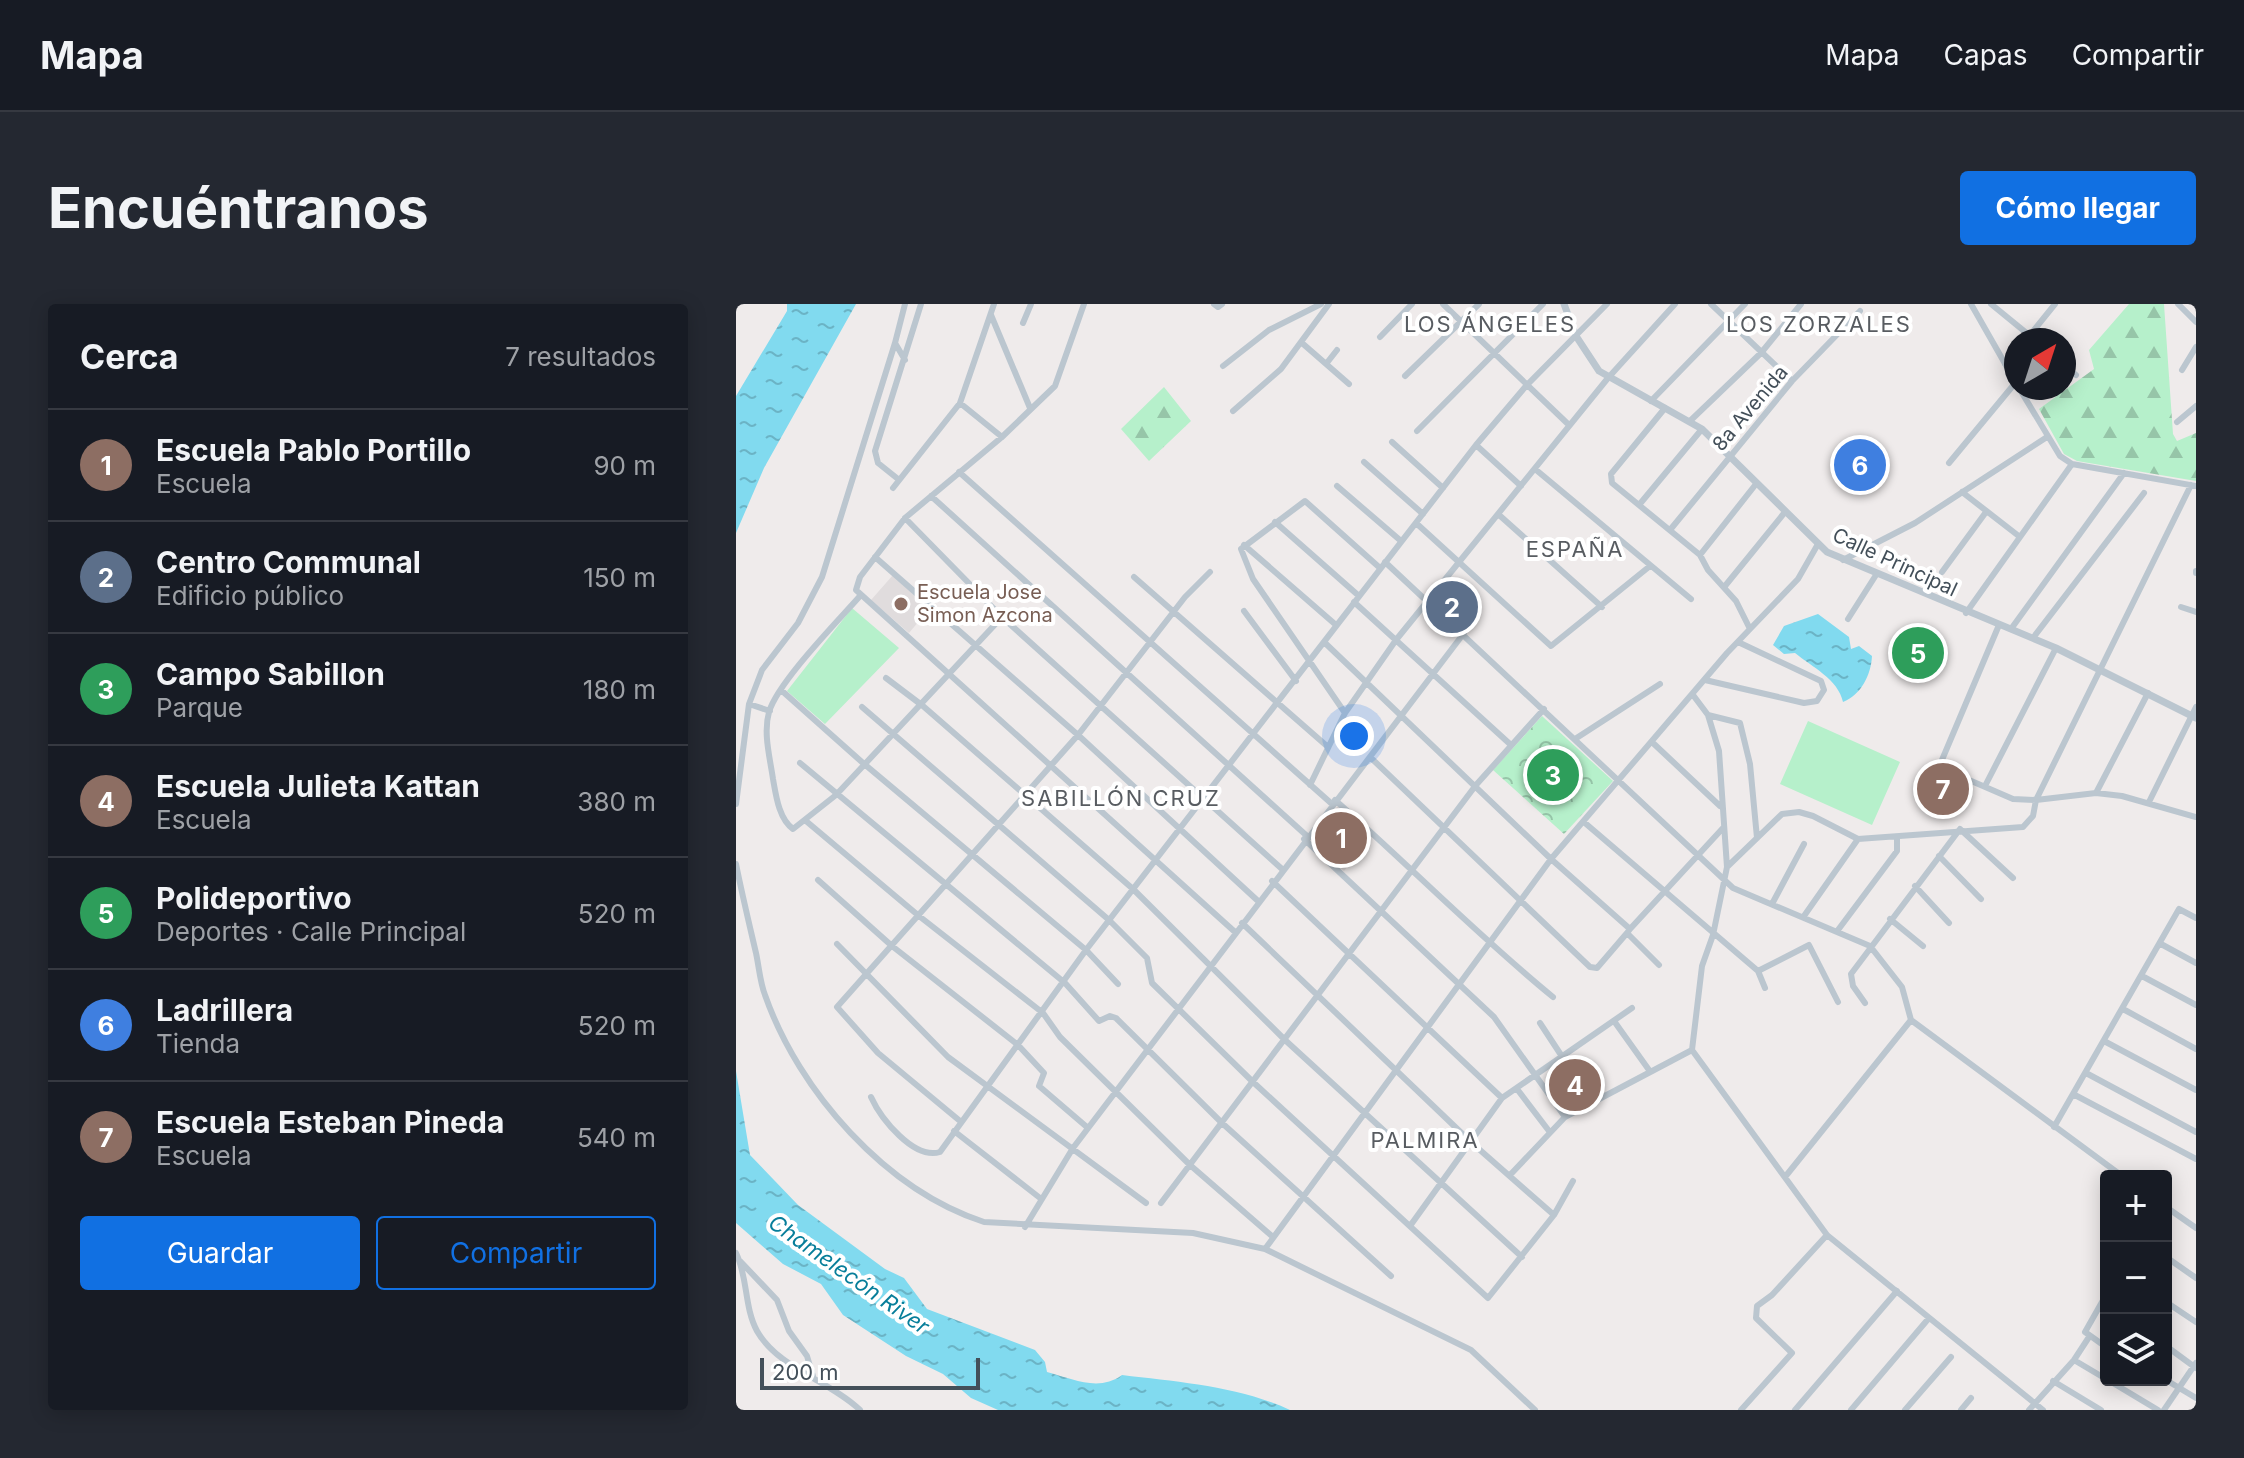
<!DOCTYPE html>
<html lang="es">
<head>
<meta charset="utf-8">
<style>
  body { margin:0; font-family:Inter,sans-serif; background:#242831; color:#f1f3f6 }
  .controls { position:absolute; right:24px; bottom:24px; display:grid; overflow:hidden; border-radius:8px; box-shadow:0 4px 20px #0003 }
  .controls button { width:72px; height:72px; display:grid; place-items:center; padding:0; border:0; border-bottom:2px solid #363941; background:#171b24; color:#f1f3f6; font:40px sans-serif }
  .compass { position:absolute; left:1268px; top:24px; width:72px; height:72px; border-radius:50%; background:#171b24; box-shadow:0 4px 20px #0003; rotate:39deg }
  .scale { position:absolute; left:24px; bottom:20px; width:220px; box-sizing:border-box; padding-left:8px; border:4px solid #434f59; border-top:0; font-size:22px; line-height:28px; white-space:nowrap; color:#434f59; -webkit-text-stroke:6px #fff; paint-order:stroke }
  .you { position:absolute; left:618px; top:432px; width:28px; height:28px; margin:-20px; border:6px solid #fff; border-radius:50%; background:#1a73e8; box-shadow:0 0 0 12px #1a73e833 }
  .badge { display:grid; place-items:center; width:52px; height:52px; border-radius:50%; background:#1170e2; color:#fff; font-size:26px; font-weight:700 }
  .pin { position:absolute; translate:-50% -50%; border:4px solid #fff; box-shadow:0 2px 8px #0006 }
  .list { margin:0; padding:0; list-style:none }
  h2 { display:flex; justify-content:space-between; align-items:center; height:104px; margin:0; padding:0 32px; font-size:34px }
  h2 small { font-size:26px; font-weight:400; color:#9ea1a6 }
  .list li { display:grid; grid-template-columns:52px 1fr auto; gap:24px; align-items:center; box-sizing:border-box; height:112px; padding:0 32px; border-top:2px solid #363941 }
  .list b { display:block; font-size:30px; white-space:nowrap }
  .list p { margin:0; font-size:26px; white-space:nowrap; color:#9ea1a6 }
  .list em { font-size:26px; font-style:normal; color:#9ea1a6 }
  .actions { display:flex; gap:16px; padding:24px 32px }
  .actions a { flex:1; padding:18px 0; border:2px solid #1170e2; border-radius:8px; text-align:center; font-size:28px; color:#1170e2 }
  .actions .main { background:#1170e2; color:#fff }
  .icon { flex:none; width:44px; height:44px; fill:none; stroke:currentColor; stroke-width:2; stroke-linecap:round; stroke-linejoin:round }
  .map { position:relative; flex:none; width:1460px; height:1106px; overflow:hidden; border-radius:8px }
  header { display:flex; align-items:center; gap:48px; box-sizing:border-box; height:112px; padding:0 40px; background:#171b24; border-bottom:2px solid #363941 }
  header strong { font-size:38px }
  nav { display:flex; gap:44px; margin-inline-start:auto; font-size:28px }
  .intro { display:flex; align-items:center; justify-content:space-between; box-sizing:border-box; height:192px; padding:0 48px }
  h1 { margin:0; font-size:56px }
  .button { padding:20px 36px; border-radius:8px; background:#1170e2; color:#fff; font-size:28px; font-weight:700 }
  main { display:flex; gap:48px; padding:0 48px }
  aside { flex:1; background:#171b24; border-radius:8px; box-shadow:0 4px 20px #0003 }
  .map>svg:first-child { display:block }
</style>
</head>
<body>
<header>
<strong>Mapa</strong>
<nav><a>Mapa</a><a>Capas</a><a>Compartir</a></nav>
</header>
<div class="intro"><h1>Encuéntranos</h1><a class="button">Cómo llegar</a></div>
<main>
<aside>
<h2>Cerca<small>7 resultados</small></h2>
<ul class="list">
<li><span class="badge" style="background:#8d6e63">1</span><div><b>Escuela Pablo Portillo</b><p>Escuela</p></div><em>90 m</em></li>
<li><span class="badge" style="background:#5c6f8a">2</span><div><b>Centro Communal</b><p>Edificio público</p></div><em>150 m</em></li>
<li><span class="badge" style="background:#2e9e5b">3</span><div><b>Campo Sabillon</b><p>Parque</p></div><em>180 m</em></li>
<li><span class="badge" style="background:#8d6e63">4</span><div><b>Escuela Julieta Kattan</b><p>Escuela</p></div><em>380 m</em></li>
<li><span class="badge" style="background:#2e9e5b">5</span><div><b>Polideportivo</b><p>Deportes · Calle Principal</p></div><em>520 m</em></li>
<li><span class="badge" style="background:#3f7fe0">6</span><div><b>Ladrillera</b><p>Tienda</p></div><em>520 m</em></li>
<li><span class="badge" style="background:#8d6e63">7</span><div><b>Escuela Esteban Pineda</b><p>Escuela</p></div><em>540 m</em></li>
</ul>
<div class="actions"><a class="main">Guardar</a><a>Compartir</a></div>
</aside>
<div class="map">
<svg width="1460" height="1106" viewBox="0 0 1460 1106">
  <defs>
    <pattern id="forest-firs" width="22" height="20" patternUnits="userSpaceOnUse" patternTransform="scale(2)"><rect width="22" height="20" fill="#b6f0cb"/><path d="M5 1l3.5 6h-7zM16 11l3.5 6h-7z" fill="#96c5a8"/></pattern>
    <pattern id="park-crowns" width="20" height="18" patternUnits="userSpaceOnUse" patternTransform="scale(2)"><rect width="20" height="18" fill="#b6f0cb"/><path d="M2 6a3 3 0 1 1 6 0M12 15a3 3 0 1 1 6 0" fill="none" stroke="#96c5a8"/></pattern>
    <pattern id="water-ripples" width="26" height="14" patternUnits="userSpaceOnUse" patternTransform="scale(2)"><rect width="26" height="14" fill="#81daef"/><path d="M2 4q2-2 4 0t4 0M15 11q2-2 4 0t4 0" fill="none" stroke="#6bb3c5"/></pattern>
  </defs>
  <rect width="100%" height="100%" fill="#efebeb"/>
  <path fill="#e0dcdd" d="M157 271 194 304 173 329 135 296Z
    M602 502 636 532 608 567 574 536Z"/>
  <path fill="url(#forest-firs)" d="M1393 0H1428L1437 130 1441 137 1460 129V177L1341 157 1328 150 1303 105 1358 65 1353 46Z
    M428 83 455 117 413 157 385 125Z"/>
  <path fill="url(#park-crowns)" d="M806 412 877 477 828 530 757 466Z"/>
  <path fill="#b6f0cb" d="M116 304 163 344 89 420 51 387Z
    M1072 417 1164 458 1136 521 1044 480Z
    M846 781a9 9 0 1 1 18 0a9 9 0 1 1-18 0Z"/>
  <path fill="url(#water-ripples)" d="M51 0H120L28 164 0 229V92L51 7Z
    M1082 310 1113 333 1115 345 1123 342 1136 352C1135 371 1125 391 1107 398 1102 375 1076 363 1059 349L1048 350 1037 341 1048 322Z
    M0 767 14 851 62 901 149 965 168 974 191 1005 299 1046 309 1058 311 1068C337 1075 363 1088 386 1071 443 1078 502 1082 554 1106H262L235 1094 207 1070 170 1052 107 1011 85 980 47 960 0 919Z"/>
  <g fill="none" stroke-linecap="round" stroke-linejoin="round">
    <path stroke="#bbc6cf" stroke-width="6" d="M348 0 319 82 266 133 169 214 124 273 120 286 499 628
      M478 0 482 3 486 0
      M707 0 833 121
      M975 0 1056 77
      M1235 0 1280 79
      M1255 0 1299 36
      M1442 0 1460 18
      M255 11 294 104
      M287 19 295 0
      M644 33 676 0
      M1290 36 1319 0
      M566 39 613 80
      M169 56 159 39 169 0
      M590 60 601 46
      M1269 60 1280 47
      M1328 61 1340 71
      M487 62 533 26 585 0
      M1446 66 1460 43
      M669 72 743 0
      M1283 84 1324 152 1336 160 1460 182
      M915 97 1009 0
      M224 99 266 133
      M929 104 875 170 876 179 964 251 972 266 1000 297 1014 325
      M497 107 545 65 593 0
      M954 117 1025 49 1065 0
      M1441 118 1460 102
      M681 127 807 0
      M656 138 707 184
      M740 141 785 182
      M628 158 687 210
      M1213 159 1280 78
      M799 165 955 295
      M223 168 596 500
      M162 175 142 159 139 147 185 0
      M601 182 665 237
      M157 184 224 99 258 0
      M1226 188 1284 233
      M195 192 571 532
      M903 201 966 125
      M762 210 866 303
      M169 214 266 313 546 565
      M539 218 623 292
      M680 219 815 342 914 262
      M934 226 1056 77 1124 7
      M508 241 600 321
      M964 251 1020 180
      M139 253 342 431 522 597
      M1107 256 1179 219 1311 133
      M649 258 997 584 1134 642 1166 683 1175 716 1049 873
      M1460 267V269
      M1206 268 1250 208
      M398 273 592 443
      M989 282 1049 208
      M124 292C102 317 42 378 33 408 27 429 34 454 37 475 40 492 43 515 57 525L100 491 266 313
      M618 298 775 441
      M1445 303 1460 308
      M508 307 560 377
      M1230 309 1336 160
      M1112 315 1140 271
      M1263 321 1203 463 1277 495 1300 496 1360 489 1386 492 1460 513
      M1275 325 1388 169
      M1297 334 1408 189
      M588 338 815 555 894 625 891 629 923 661
      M150 374 187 402 397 585 549 736 786 953
      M969 376 1068 399 1081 397 1088 386 1085 377 1002 338
      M45 386 127 459 350 646 382 680
      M957 391 972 411 1004 419 1014 460 1021 534
      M126 403 373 616 411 654 416 679 517 778 752 994 818 911 837 877
      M34 407 13 400 26 366 62 319 86 273 159 39
      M609 409 517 275 505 245 569 197 644 264
      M972 411 983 447 991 563
      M839 435 924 380
      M917 439 984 502
      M634 453 854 663 861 664 891 629
      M64 459 329 679 363 717 374 712 380 714 486 819 655 972
      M574 481 609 409 660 336 872 74 939 0
      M1249 482 1320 344
      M1360 489 1412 389
      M599 496C673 561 741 631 817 693
      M1413 498 1460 403
      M0 500 13 400
      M70 517 183 612 307 709 324 733 454 861 537 933
      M849 519 1022 667 1029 684
      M568 535 758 713 829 813
      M1203 552 1245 595
      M0 560C6 590 13 619 20 649 23 663 24 678 29 691 63 788 150 886 248 918L457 929 529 945 735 1046 799 1106
      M82 576 156 642 282 741 308 769 303 782 352 824
      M536 577 766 794
      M1179 582 1213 619
      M1036 600 1068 540
      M1068 612 1122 535
      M1154 615 1187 642
      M506 619 736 839 818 911
      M894 625 987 524
      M1102 626 1161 547V533
      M101 640 212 753 410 899
      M1425 640 1460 659
      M1022 667 1073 641 1102 698
      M1406 672 1460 701
      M1129 699 1117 682 1115 670 1224 525 1277 574
      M1387 705 1460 745
      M1175 716 1386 872
      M878 717 913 766
      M804 719 827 754
      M1368 737 1460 786
      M1350 769 1460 828
      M781 785 813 827
      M1337 790 1460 855
      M135 793C145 815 178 856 204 848L350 646 740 141 790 82 871 0
      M224 817 142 749 101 703 342 431 449 293 474 268
      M1318 823 1443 605 1460 614
      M218 827 304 894
      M774 871 829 813 956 746
      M425 899 740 481 808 405
      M1430 903 1460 924
      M674 922 766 794 896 704
      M289 923 337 844 728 329
      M529 945 815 555 991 349 1062 275 1082 240
      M0 949C12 973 8 1003 21 1027 42 1064 94 1077 124 1106
      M1430 953 1460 974
      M4 957 41 996 53 1027 71 1052 77 1072
      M1370 991 1349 1028 1370 1043
      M1430 998 1460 1018
      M1430 1042 1460 1064
      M1338 1056 1370 1075
      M1372 1076 1422 1106
      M1430 1076 1460 1094
      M1317 1077 1365 1106
      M1005 1106 1056 1049 1020 1014 1021 1002 1036 991 1091 931
      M1059 1106 1161 987
      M1115 1106 1193 1014
      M1169 1106 1215 1053
      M1225 1106 1235 1094
      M1293 1106 1338 1056 1353 1033
      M1307 1106 1091 931 956 746 966 662 977 631 991 563 1046 510 1063 508 1077 512 1122 535 1287 523 1297 512 1300 496 1455 181
      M1428 1106 1460 1059"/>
    <path stroke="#bbc6cf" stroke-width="7" d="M828 0 840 32 863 67 966 125 1091 248 1320 344 1460 414"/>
  </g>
  <circle fill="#8d6e63" stroke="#fff" stroke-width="3" cx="165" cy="300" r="8"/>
  <g text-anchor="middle" stroke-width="8" stroke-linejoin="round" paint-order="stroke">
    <g font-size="20" fill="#434f59" stroke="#fff">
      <text transform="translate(1014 104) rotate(-50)" y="7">8a Avenida</text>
      <text transform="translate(1159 258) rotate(25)" y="7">Calle Principal</text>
    </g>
    <g font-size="20" fill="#785e54" stroke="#fff" text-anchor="start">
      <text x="181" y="295">Escuela Jose<tspan x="181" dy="23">Simon Azcona</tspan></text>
    </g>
    <g font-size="22" letter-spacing="2" fill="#585c61" stroke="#fff">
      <text x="754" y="28">LOS ÁNGELES</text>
      <text x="1083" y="28">LOS ZORZALES</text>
      <text x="839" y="253">ESPAÑA</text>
      <text x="385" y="502">SABILLÓN CRUZ</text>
      <text x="689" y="844">PALMIRA</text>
    </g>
    <g font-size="22" font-style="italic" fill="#077e9a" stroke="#fff">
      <text transform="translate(113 970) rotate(35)" y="8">Chamelecón River</text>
    </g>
  </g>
</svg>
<div class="controls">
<button>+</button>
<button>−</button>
<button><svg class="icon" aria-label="layers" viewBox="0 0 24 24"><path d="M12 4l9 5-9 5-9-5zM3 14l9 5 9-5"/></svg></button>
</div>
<svg class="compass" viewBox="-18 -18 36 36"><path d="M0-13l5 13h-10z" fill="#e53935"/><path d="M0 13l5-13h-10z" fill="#9ea1a6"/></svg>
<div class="scale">200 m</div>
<div class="you"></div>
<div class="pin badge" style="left:605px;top:534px;background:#8d6e63">1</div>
<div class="pin badge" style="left:716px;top:303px;background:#5c6f8a">2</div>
<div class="pin badge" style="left:817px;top:471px;background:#2e9e5b">3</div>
<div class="pin badge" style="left:839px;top:781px;background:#8d6e63">4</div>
<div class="pin badge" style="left:1182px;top:349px;background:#2e9e5b">5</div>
<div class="pin badge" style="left:1124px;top:161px;background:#3f7fe0">6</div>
<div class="pin badge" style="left:1207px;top:485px;background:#8d6e63">7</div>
</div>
</main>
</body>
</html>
